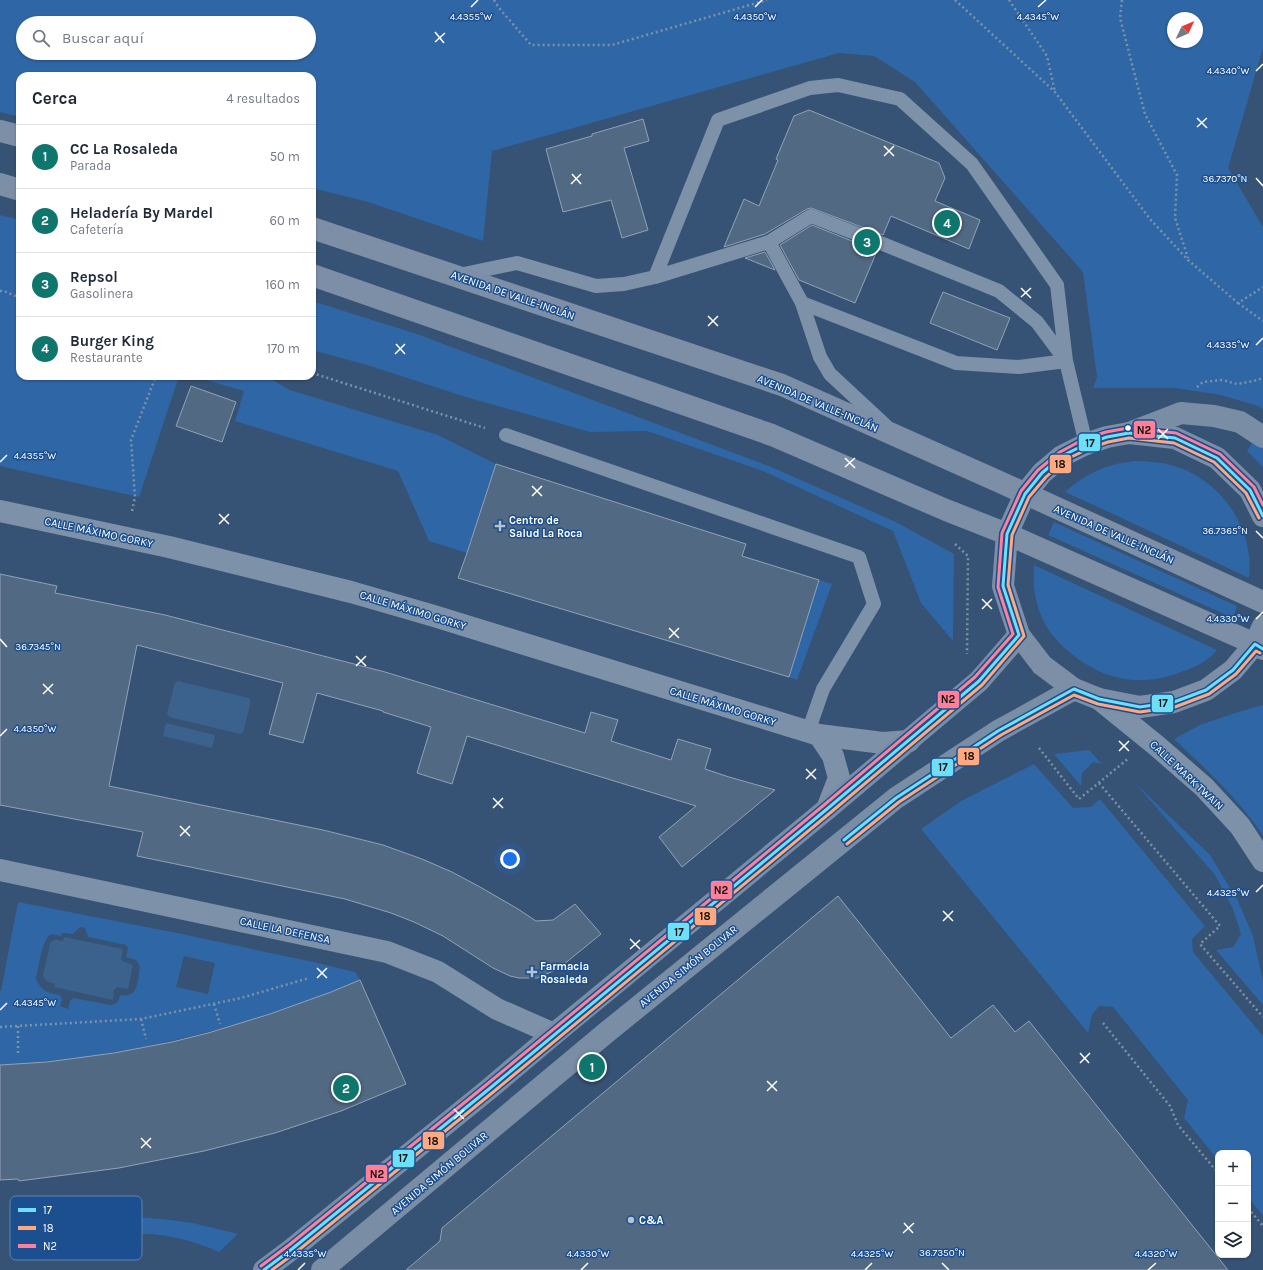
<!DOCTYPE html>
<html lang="es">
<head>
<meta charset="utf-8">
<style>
  body { margin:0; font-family:Karla,sans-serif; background:#f2f2f3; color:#1f2937 }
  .controls { position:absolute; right:12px; bottom:12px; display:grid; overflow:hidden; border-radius:8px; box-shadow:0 1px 3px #0004 }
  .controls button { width:36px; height:36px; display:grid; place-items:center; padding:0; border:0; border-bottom:1px solid #e0e1e3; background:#fff; color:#1f2937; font:20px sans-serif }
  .compass { position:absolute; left:1167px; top:12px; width:36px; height:36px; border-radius:50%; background:#fff; box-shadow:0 1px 3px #0004; rotate:46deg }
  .you { position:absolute; left:510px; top:859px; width:14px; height:14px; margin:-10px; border:3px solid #fff; border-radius:50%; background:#1a73e8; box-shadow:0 0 0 6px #1a73e833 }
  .badge { display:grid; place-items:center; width:26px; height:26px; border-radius:50%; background:#0f766e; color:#fff; font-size:13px; font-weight:700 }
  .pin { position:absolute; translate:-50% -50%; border:2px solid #fff; box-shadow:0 1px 4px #0006 }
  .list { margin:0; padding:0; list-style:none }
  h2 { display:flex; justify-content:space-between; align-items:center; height:52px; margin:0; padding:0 16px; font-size:17px }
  h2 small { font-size:13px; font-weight:400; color:#747a83 }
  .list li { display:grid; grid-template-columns:26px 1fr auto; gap:12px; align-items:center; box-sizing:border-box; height:64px; padding:0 16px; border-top:1px solid #e0e1e3 }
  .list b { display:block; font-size:15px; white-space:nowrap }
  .list p { margin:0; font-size:13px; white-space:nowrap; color:#747a83 }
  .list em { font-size:13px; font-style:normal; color:#747a83 }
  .icon { flex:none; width:22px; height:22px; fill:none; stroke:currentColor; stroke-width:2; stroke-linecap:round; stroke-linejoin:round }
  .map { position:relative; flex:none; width:1263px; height:1270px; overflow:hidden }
  .search { position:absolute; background:#fff; box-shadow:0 1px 3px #0004; left:16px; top:16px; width:300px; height:44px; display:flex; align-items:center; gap:10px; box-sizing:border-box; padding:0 14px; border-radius:22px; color:#747a83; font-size:15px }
  .panel { position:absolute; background:#fff; box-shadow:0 1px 3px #0004; left:16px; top:72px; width:300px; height:308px; border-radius:12px }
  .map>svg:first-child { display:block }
</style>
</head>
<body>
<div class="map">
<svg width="1263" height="1270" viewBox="0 0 1263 1270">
  <rect width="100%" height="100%" fill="#365274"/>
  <path fill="#2f66a5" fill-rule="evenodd" d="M0 0H1263V48L1228 168 1263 227V409L1258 406 1221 395 1175 388H1093L1097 377 1083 272 915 82 874 56 839 53 492 151 483 241 368 202 312 188V76H20V117L0 112ZM1173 18H1197V42H1173ZM23 23H309V53H23Z
    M0 215 20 220V376H179L139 497 0 466Z
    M312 301 417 334 769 466 896 522 954 554 953 641 921 603 893 531 763 471 647 431 590 432 466 397 367 365 312 350Z
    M193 376H266L290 390 438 435 496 464 467 553 429 541 398 471 235 421 244 391Z
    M1253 441 1263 447V467L1247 451Z
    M1135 461C1147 461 1159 462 1171 465 1220 478 1255 528 1249 578L1111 513 1065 492C1087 473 1106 464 1135 461Z
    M1054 522 1237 606 1233 618 1048 535Z
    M1034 565 1217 650C1208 662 1191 669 1178 673 1137 688 1102 679 1069 652 1057 642 1045 628 1040 613 1034 597 1033 582 1034 565Z
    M819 580 832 584 797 680 789 677Z
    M1263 705V835C1238 799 1206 769 1174 739L1200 725 1238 712Z
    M1089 750 1102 764 1093 762 1082 773 1081 786 1054 754Z
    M1034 764 1073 808 1091 807 1100 799 1205 926 1192 939 1193 952 1263 1036V1216L1248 1197V1153H1218V1160L1184 1118 1188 1100 1113 1007 1099 1006 1092 1015 1088 1033 921 829 961 801Z
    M1135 783 1210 855 1238 901 1253 936 1263 981V1005L1216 950 1233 947 1241 934 1233 909 1215 875Z
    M18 902 177 933 318 963 355 972 360 980C245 1028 124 1059 0 1065V991H1ZM80 927 85 928 88 937 126 945 128 948 126 957 136 960 140 966C137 981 140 998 120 995 118 1001 118 1004 111 1005L73 998 70 1001 68 1009 60 1006 62 1000 60 995C45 992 43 992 36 979 38 969 42 940 50 935 53 934 57 935 60 936L63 933 73 934ZM184 956 215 963 208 994 176 987Z
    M134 1217 163 1219 193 1223 238 1234 219 1252C170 1231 131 1227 80 1248L83 1222Z"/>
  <path fill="#3b618d" d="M178 681 249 698 251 701 243 733 240 734 169 717 167 713 175 683Z
    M166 723 215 735 212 748 163 736Z
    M64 937 123 949 121 959 122 961 133 965 128 989 117 987 114 990 113 1000 54 987 55 984C49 982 45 982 43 975L50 944C53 938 58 940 63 941Z"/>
  <path fill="#526984" stroke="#92a2b6" d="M809 110 939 163 945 178 935 201 980 220 969 249 891 216 883 235 811 208 807 209 765 234 724 247 744 199 759 206 778 160 776 159 794 116Z
    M643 119 649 141 624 148 648 230 622 238 611 200 563 212 546 149 592 136V134Z
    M812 225 877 251 855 303 799 280 780 245Z
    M765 252 775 270 745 258Z
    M943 292 1010 318 997 350 930 323Z
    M191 386 236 402 222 442 176 426Z
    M496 464 746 544 742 556 819 580 789 677 458 578 467 553Z
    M0 574 57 586 55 593 165 615 385 672 585 733 591 712 618 720 611 741 671 760 678 739 711 749 705 769 729 777 775 790 682 867 659 837 696 806 467 736 452 784 417 773 431 727 383 712V711L317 693 303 743 269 734 283 683 137 645 109 786 323 830 383 845 422 859 452 872 480 887 518 909 536 921 553 920 575 904 601 934 558 969 537 978H519L510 976 493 968 443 936 414 922 391 913 345 899 137 856 143 832 0 805Z
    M838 896 951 1038 993 1005 1015 1032 1029 1021 1228 1270H406L440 1241 442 1228Z
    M360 980 406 1084 341 1111 275 1133 204 1151 119 1168 19 1181 18 1179 0 1180V1065L47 1062 114 1053 172 1042 208 1033 270 1014 331 992Z"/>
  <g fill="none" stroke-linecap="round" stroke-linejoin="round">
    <path stroke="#7d92a8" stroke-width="2.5" stroke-dasharray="2 3" stroke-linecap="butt" d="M494 0 499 8 531 45H612L767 0
      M955 0 1055 92 1150 219 1188 260 1238 303 1263 287
      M1009 0 1047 56 1055 92
      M1122 0 1120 18 1145 114 1177 175 1175 218 1188 258
      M0 291H4L20 298
      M1238 303 1263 321
      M312 373 485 428
      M1197 387 1203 382 1222 380 1237 384 1254 381 1263 378
      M132 511 135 497 131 440 156 376
      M955 544 968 556 967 654
      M1039 748 1079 799 1129 758
      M1099 783 1220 926 1200 944 1263 1017
      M214 1004 220 1024
      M141 1019 146 1039
      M1103 1023 1170 1106 1178 1125 1218 1173
      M18 1026V1056
      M0 1027 141 1019 241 998 309 978
      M1248 1208 1263 1226"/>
    <path stroke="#7d92a8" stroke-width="14" d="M769 242 811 216 878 242 999 291 1037 322 1066 361 1086 444
      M459 275 517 263 596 286 624 284 655 277 769 242 802 303 820 357 830 374 886 426
      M655 277 718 120 810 88 838 85 900 99 972 164 1057 285 1066 361 1019 367 956 363 802 303
      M506 435 859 557 874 604 823 689 808 732"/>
    <path stroke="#7d92a8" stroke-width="22" d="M0 511 169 547 351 592 434 616 819 735 883 743 909 741
      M1099 699 1157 746 1204 787 1240 826 1263 861
      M819 735 833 756 839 778 827 809
      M0 870 387 952 438 972 497 1009 554 1034"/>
    <path stroke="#798da4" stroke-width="22" d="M1129 433 1181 413 1214 416 1240 422 1263 437
      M264 1270 292 1249 489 1089 554 1034 827 809 979 681 1019 635
      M322 1270 607 1032 896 798 998 731 1074 689"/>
    <path stroke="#7d8ea7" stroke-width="22" d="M0 131 20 136
      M0 184 20 190
      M312 228 782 385 1002 483 1263 602
      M312 275 772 435 946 510 1007 534 1255 644 1263 649
      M1263 516 1250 490 1217 458 1175 438 1129 433 1107 437 1086 444 1062 456 1042 473 1025 494 1007 534 1003 586 1019 635 1042 665 1074 689 1099 699 1140 707 1174 702 1206 690 1233 670 1255 644 1263 626"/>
    <g stroke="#1b4f8f" stroke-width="6">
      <path id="bus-1" d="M844 840 896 798 998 731 1074 689 1099 699 1140 707 1174 702 1206 690 1233 670 1255 644 1263 649
        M264 1270 292 1249 489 1089 827 809 979 681 1019 635 1003 586 1007 534 1025 494 1042 473 1062 456 1086 444 1107 437 1129 433 1175 438 1217 458 1250 490 1263 516"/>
    </g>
    <g stroke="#1b4f8f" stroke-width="6">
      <path id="bus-2" d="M847 844 899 802 1001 735 1074 695 1098 704 1140 712 1175 707 1209 694 1236 674 1256 651 1260 653
        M272 1270 295 1253 492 1093 830 813 982 685 1024 636 1008 585 1012 535 1029 497 1046 477 1065 460 1088 449 1108 442 1129 438 1174 443 1214 462 1246 493 1259 518"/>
    </g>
    <g stroke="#1b4f8f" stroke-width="6">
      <path id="bus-3" d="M261 1266 289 1245 486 1085 824 805 975 677 1013 634 998 587 1002 533 1021 491 1038 470 1060 452 1084 439 1106 432 1128 428 1176 433 1220 454 1254 487 1263 505"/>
    </g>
    <use href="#bus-1" stroke="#6ddff8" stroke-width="3"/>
    <use href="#bus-2" stroke="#ffa980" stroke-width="3"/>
    <use href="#bus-3" stroke="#ff8098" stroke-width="3"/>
  </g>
  <path fill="none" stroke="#fff" stroke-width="1.5" d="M471 7 478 0M755 7 762 0M1038 7 1046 0M435 32 444 43M435 42 445 33M1256 71 1263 64M1197 118 1207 128M1197 127 1207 118M884 146 894 156M884 156 894 146M572 174 581 184M1256 178 1263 186M571 184 581 174M1021 288 1031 298M1021 297 1031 288M708 316 718 326M708 326 718 316M396 344 405 354M1256 345 1263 338M395 354 405 344M1158 429 1168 439M1158 439 1168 429M845 458 855 468M0 462 7 455M845 467 855 458M532 486 542 496M532 496 542 486M219 514 229 524M219 524 229 514M1256 531 1263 538M982 599 992 609M982 609 992 599M1256 619 1263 612M669 628 679 638M669 638 679 628M0 639 7 647M356 656 366 666M356 666 366 656M43 684 53 694M43 694 53 684M0 736 7 729M1119 741 1129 751M1119 751 1129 741M806 769 816 779M806 779 816 769M493 798 503 808M493 808 503 798M180 826 190 836M180 836 190 826M1256 892 1263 885M943 911 953 921M943 921 953 911M630 939 640 949M630 949 640 940M317 968 327 978M317 978 327 968M0 1010 7 1003M1080 1053 1089 1063M1080 1063 1090 1053M767 1081 777 1091M767 1091 777 1081M454 1109 464 1119M454 1119 464 1110M141 1138 151 1148M141 1148 151 1138M904 1223 913 1233M903 1233 914 1223M942 1263 949 1270M298 1270 305 1263M581 1270 588 1263M865 1270 872 1263M1148 1270 1156 1263"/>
  <circle fill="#fff" stroke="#1b4f8f" stroke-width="1.5" cx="1128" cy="428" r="3.5"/>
  <g fill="#b9c2ce" stroke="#1b4f8f" stroke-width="1.5">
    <path d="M498 520h4v4h4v4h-4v4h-4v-4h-4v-4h4z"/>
    <path d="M530 966h4v4h4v4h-4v4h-4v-4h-4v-4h4z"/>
    <circle cx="631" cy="1220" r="4"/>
  </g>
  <g text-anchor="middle" stroke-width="3" stroke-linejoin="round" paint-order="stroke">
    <g font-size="11" fill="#fff" stroke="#1b4f8f">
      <text transform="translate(513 295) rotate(19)" y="4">AVENIDA DE VALLE-INCLÁN</text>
      <text transform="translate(818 403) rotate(23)" y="4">AVENIDA DE VALLE-INCLÁN</text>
      <text transform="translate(99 532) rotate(12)" y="4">CALLE MÁXIMO GORKY</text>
      <text transform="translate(1114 534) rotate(24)" y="4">AVENIDA DE VALLE-INCLÁN</text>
      <text transform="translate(413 610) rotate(17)" y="4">CALLE MÁXIMO GORKY</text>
      <text transform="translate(723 706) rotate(17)" y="4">CALLE MÁXIMO GORKY</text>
      <text transform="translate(1187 775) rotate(43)" y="4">CALLE MARK TWAIN</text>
      <text transform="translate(285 930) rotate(12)" y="4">CALLE LA DEFENSA</text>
      <text transform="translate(688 966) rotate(-39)" y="4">AVENIDA SIMÓN BOLIVAR</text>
      <text transform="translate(439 1173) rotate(-40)" y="4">AVENIDA SIMÓN BOLIVAR</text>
    </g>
    <g font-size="11" font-weight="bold" fill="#fff" stroke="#1b4f8f" text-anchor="start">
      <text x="509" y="524">Centro de<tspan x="509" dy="13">Salud La Roca</tspan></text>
      <text x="540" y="970">Farmacia<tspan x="540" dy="13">Rosaleda</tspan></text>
      <text x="639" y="1224">C&amp;A</text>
    </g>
  </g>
  <rect x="10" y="1196" width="132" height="64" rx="6" fill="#1b4f8f" stroke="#5f84b1" stroke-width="1"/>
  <rect x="18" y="1208" width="18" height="4" fill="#6ddff8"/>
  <rect x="18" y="1226" width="18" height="4" fill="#ffa980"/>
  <rect x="18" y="1244" width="18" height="4" fill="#ff8098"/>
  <g font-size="11" fill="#fff">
    <text x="43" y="1214">17</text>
    <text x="43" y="1232">18</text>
    <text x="43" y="1250">N2</text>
  </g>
  <g font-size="10" text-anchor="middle" fill="#fff" stroke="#1b4f8f" stroke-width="3" stroke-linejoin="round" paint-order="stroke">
    <text x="471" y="20">4.4355°W</text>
    <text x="755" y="20">4.4350°W</text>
    <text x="1038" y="20">4.4345°W</text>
    <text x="1228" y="74">4.4340°W</text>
    <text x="1225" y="182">36.7370°N</text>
    <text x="1228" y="348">4.4335°W</text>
    <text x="35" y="459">4.4355°W</text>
    <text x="1225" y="534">36.7365°N</text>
    <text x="1228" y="622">4.4330°W</text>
    <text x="38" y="650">36.7345°N</text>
    <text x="35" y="732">4.4350°W</text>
    <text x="1228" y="896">4.4325°W</text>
    <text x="35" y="1006">4.4345°W</text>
    <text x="942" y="1256">36.7350°N</text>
    <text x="305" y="1257">4.4335°W</text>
    <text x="588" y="1257">4.4330°W</text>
    <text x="872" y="1257">4.4325°W</text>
    <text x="1156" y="1257">4.4320°W</text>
  </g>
  <g stroke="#1b4f8f" stroke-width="1.5">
    <rect x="1133" y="420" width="23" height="19" rx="4" fill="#ff8098"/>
    <rect x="1078" y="433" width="23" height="19" rx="4" fill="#6ddff8"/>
    <rect x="1049" y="454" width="23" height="20" rx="4" fill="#ffa980"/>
    <rect x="937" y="690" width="23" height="19" rx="4" fill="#ff8098"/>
    <rect x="1151" y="694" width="23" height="19" rx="4" fill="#6ddff8"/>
    <rect x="957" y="747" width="23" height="19" rx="4" fill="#ffa980"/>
    <rect x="931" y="758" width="23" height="19" rx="4" fill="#6ddff8"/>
    <rect x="710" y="880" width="23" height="20" rx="4" fill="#ff8098"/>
    <rect x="694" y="907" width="23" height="19" rx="4" fill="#ffa980"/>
    <rect x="667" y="922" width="23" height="19" rx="4" fill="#6ddff8"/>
    <rect x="422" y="1131" width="23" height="19" rx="4" fill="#ffa980"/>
    <rect x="392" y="1149" width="23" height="19" rx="4" fill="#6ddff8"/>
    <rect x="365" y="1164" width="23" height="19" rx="4" fill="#ff8098"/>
  </g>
  <g font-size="11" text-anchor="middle" font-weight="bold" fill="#111">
    <text x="1144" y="434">N2</text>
    <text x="1090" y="447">17</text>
    <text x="1060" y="468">18</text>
    <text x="948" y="703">N2</text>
    <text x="1163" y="707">17</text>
    <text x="969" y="760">18</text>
    <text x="943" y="771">17</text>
    <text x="721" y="894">N2</text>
    <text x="705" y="920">18</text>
    <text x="679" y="936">17</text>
    <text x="433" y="1145">18</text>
    <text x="403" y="1162">17</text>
    <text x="377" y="1178">N2</text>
  </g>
</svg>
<div class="controls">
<button>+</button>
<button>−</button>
<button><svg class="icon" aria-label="layers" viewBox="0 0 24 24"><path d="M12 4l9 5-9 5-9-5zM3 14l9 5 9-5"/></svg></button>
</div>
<svg class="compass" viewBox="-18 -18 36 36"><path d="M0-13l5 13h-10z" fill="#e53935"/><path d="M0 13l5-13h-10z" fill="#747a83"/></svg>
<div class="you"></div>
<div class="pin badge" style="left:592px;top:1067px">1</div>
<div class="pin badge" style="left:346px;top:1088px">2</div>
<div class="pin badge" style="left:867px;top:242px">3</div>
<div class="pin badge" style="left:947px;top:223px">4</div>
<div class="search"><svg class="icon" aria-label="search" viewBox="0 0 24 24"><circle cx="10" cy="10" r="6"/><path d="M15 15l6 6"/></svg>Buscar aquí</div>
<section class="panel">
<h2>Cerca<small>4 resultados</small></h2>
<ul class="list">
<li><span class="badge">1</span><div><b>CC La Rosaleda</b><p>Parada</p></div><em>50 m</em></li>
<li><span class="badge">2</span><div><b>Heladería By Mardel</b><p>Cafetería</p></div><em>60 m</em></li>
<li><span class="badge">3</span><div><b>Repsol</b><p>Gasolinera</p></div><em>160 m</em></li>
<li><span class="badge">4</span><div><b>Burger King</b><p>Restaurante</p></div><em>170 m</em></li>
</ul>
</section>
</div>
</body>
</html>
